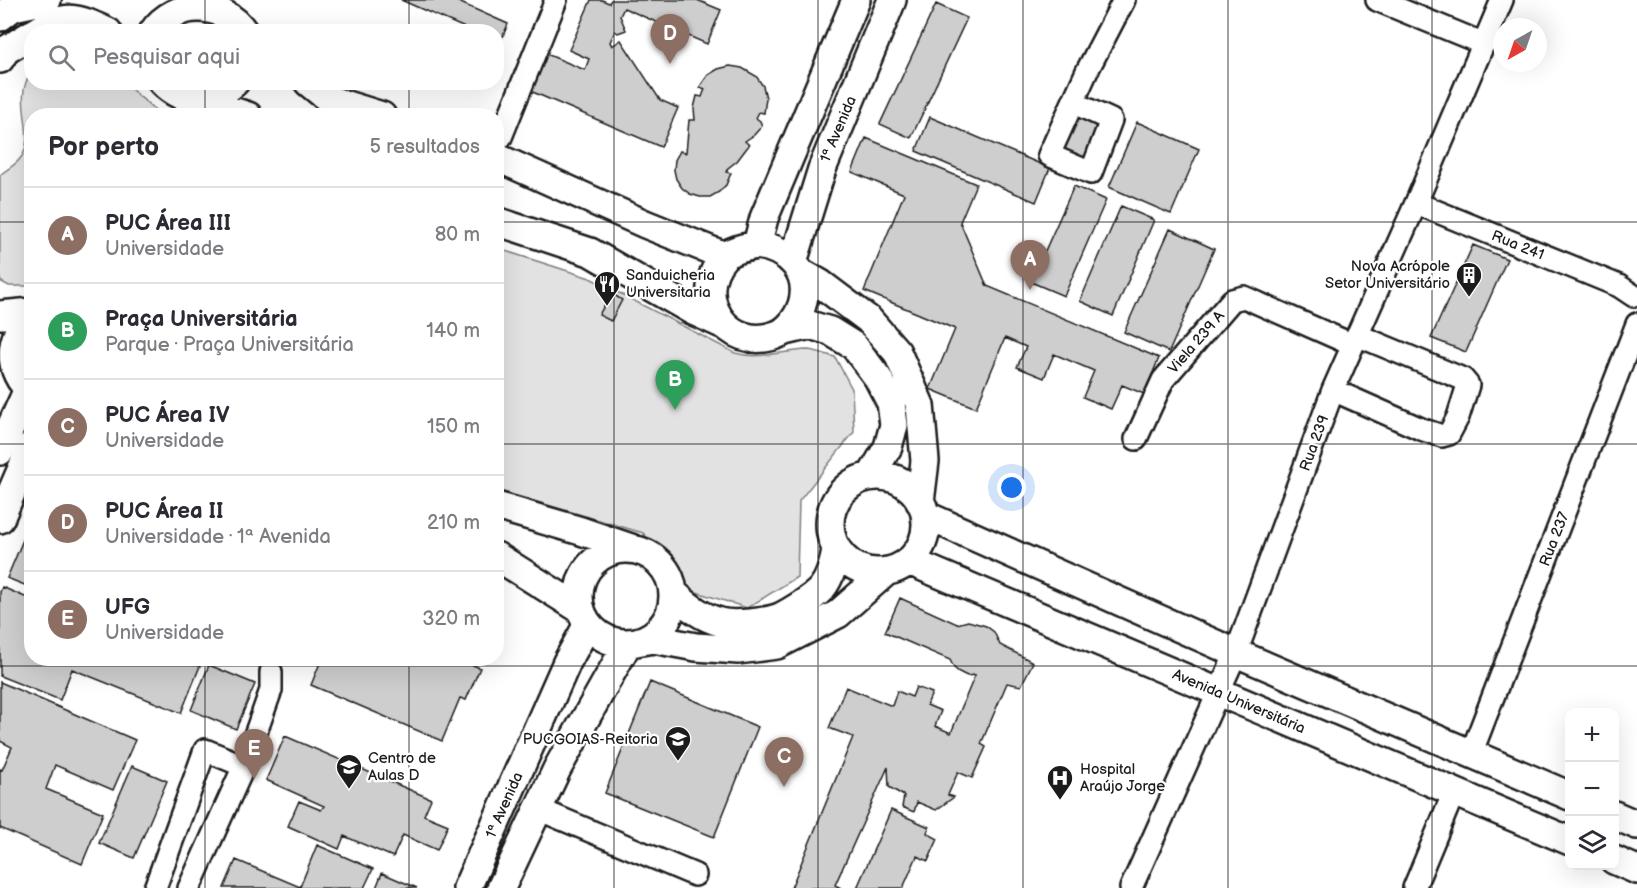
<!DOCTYPE html>
<html lang="pt">
<head>
<meta charset="utf-8">
<style>
  body { margin:0; font-family:"Balsamiq Sans",sans-serif; background:#f7f7f7; color:#2b2b33 }
  .controls { position:absolute; right:18px; bottom:18px; display:grid; overflow:hidden; border-radius:12px; box-shadow:0 6px 24px #0002 }
  .controls button { width:54px; height:54px; display:grid; place-items:center; padding:0; border:0; border-bottom:2px solid #e1e1e2; background:#fff; color:#2b2b33; font:30px sans-serif }
  .compass { position:absolute; left:1493px; top:18px; width:54px; height:54px; border-radius:50%; background:#fff; box-shadow:0 6px 24px #0002; rotate:220deg }
  .you { position:absolute; left:1012px; top:488px; width:21px; height:21px; margin:-15px; border:4px solid #fff; border-radius:50%; background:#1a73e8; box-shadow:0 0 0 9px #1a73e833 }
  .badge { display:grid; place-items:center; width:39px; height:39px; border-radius:50%; background:#1c1c1c; color:#fff; font-size:20px; font-weight:700 }
  .pin { position:absolute; translate:-50% -50px; filter:drop-shadow(0 2px 3px #0008) }
  .pin::after { content:''; position:absolute; top:32px; width:21px; height:18px; background:inherit; clip-path:polygon(0 0,100% 0,50% 100%) }
  .list { margin:0; padding:0; list-style:none }
  h2 { display:flex; justify-content:space-between; align-items:center; height:78px; margin:0; padding:0 24px; font-size:26px }
  h2 small { font-size:20px; font-weight:400; color:#7c7c81 }
  .list li { display:grid; grid-template-columns:39px 1fr auto; gap:18px; align-items:center; box-sizing:border-box; height:96px; padding:0 24px; border-top:2px solid #e1e1e2 }
  .list b { display:block; font-size:22px; white-space:nowrap }
  .list p { margin:0; font-size:20px; white-space:nowrap; color:#7c7c81 }
  .list em { font-size:20px; font-style:normal; color:#7c7c81 }
  .icon { flex:none; width:33px; height:33px; fill:none; stroke:currentColor; stroke-width:2; stroke-linecap:round; stroke-linejoin:round }
  .map { position:relative; flex:none; width:1637px; height:888px; overflow:hidden }
  .search { position:absolute; background:#fff; box-shadow:0 6px 24px #0002; left:24px; top:24px; width:480px; height:66px; display:flex; align-items:center; gap:15px; box-sizing:border-box; padding:0 21px; border-radius:24px; color:#7c7c81; font-size:22px }
  .panel { position:absolute; background:#fff; box-shadow:0 6px 24px #0002; left:24px; top:108px; width:480px; height:558px; border-radius:24px }
  .map>svg:first-child { display:block }
</style>
</head>
<body>
<div class="map">
<svg width="1637" height="888" viewBox="0 0 1637 888">
  <rect width="100%" height="100%" fill="#fff"/>
  <filter id="ink" filterUnits="userSpaceOnUse"><feTurbulence type="fractalNoise" baseFrequency=".0167" numOctaves="2"/><feDisplacementMap in="SourceGraphic" scale="12" xChannelSelector="R" yChannelSelector="G"/><feConvolveMatrix kernelMatrix="1 2 1 2 8 2 1 2 1" color-interpolation-filters="sRGB"/></filter>
  <g filter="url(#ink)">
    <path fill="#e2e2e2" stroke="#7f7f7f" stroke-width="1.5" d="M31 73 32 82 124 83 160 114 164 115 32 116 31 286H9L0 281V175C6 170 14 166 19 160 39 139 11 99 31 73Z
      M496 248 590 278 735 353C759 360 782 351 807 350 816 350 826 355 835 357L852 389 854 432 799 501 797 577 747 608 690 590 643 533 497 490Z"/>
    <path fill="#cecece" stroke="#1c1c1c" stroke-width="1.5" d="M401 0H454L508 24 500 43 496 41V32H474Z
      M591 0H602L609 3 611 0H697L721 10 707 44 624 8 620 16 626 30 618 33 615 31 610 42 612 46 621 40 660 100 678 108 661 147 528 90 544 53 585 70 589 59 569 50Z
      M936 4 967 18 911 138 880 124Z
      M730 66 742 68 756 76 763 86 766 98 764 113 759 112 756 118 760 121 762 126 754 135 745 141 749 145 737 161 728 168 726 172 731 173 726 185 719 192 710 197H700L690 194 682 188 676 179 674 170 675 160 680 151 686 153 689 120H695L694 108 697 96 702 97 705 89 700 87 701 85 708 75 718 69Z
      M1076 106 1102 117 1084 163 1058 153Z
      M930 117 1050 168 1036 202 916 151Z
      M1137 122 1199 149 1171 214 1109 187Z
      M866 138 976 184 960 222 987 286 1159 358 1144 394 1122 385 1111 409 1083 397 1094 371 1054 354 1044 378 1017 367 1026 347 1005 338 976 408 930 389 955 329 864 291 904 194 852 172Z
      M1074 186 1106 200 1064 296 1031 282Z
      M1121 206 1154 220 1113 316 1080 301Z
      M1170 229 1214 249 1169 352 1124 332Z
      M1473 245 1507 259 1466 352 1431 338Z
      M611 293 622 300 611 321 599 315Z
      M28 528 32 529V588L7 578Z
      M2 587 32 600V658H180L200 666 181 713 72 669 60 700 0 676V592Z
      M900 598 957 624 968 621 986 626 994 632 1000 645 1033 662 1021 686 1007 683 981 744 986 747 972 778 958 772 948 795 954 797 936 810 917 802 914 812 902 807 904 796 889 787 888 767 835 885 841 888H791L853 737 829 728 846 687 892 706 897 691 912 697 916 687 932 693 927 705 941 711 935 726 951 733 975 675 967 676 959 672 954 668 950 660 885 632Z
      M322 658H476L473 665 480 668 466 700 460 698 442 741 311 685Z
      M209 665 255 684 236 729 191 710Z
      M0 682 135 740 113 790 55 765 46 789 103 813 82 864 0 828V769L2 770 12 747 0 741Z
      M650 682 758 727 714 837 605 793Z
      M285 736 431 799 424 815 448 825 437 850 403 835 393 857 344 836 339 849 288 826 299 801 321 810 324 806 266 780Z
      M132 766 167 781 134 858 99 843Z
      M891 810 929 827 927 833 938 839 928 861 917 856 903 888H857Z
      M317 845 373 869 364 888H224L236 860 300 887Z
      M382 873 417 888H376Z"/>
    <g fill="none" stroke-linecap="round" stroke-linejoin="round">
      <g stroke="#1c1c1c" stroke-width="26">
        <path id="minor" d="M1377 0 1484 44
          M1074 103 1111 120 1091 173 1049 155 1087 71 1124 0
          M501 137 556 0
          M1416 203 1619 286 1634 296
          M1333 390 1421 429 1442 436 1449 434 1458 417 1468 385 1463 379 1357 335
          M1136 439 1163 380 1232 300 1244 297 1353 345
          M1471 754 1637 324
          M538 809 695 875
          M155 888 205 750 244 766
          M189 888 244 766 271 690V672
          M1131 888 1236 653 1333 390 1416 203 1502 0
          M1414 888 1454 792"/>
      </g>
      <g stroke="#1c1c1c" stroke-width="32">
        <path id="major" d="M0 17 13 7 47 0
          M36 32C67 12 77 18 108 32
          M153 32C174 0 223 0 244 32
          M0 59 6 50 32 34
          M162 82C183 104 214 103 235 82
          M308 82 330 100 382 116
          M196 99 248 116
          M496 157 645 224 725 256
          M496 221 590 252 693 311 724 325
          M757 245C788 249 812 272 802 305 798 318 788 331 776 335 727 353 691 296 723 258 730 250 746 247 757 245Z
          M757 245 764 218 856 0
          M793 262 822 169 892 0
          M800 272 821 284 869 320 897 352 920 405 925 461 920 502
          M0 315 32 312
          M32 315C8 335 6 372 32 392
          M785 331 810 325 830 331 854 346 878 378 891 403 894 425 888 447 871 476
          M0 451 28 389
          M830 524a48 48 0 1 1 96 0a48 48 0 1 1-96 0Z
          M496 506 581 531 631 548
          M925 515 1236 653 1570 796
          M0 519 32 445
          M579 596a47 47 0 1 1 94 0a47 47 0 1 1-94 0Z
          M496 556 580 609
          M909 561 1570 841
          M673 592C686 605 701 617 720 622 733 626 767 622 780 617 790 612 815 597 822 588 831 577 834 563 836 549
          M636 642 653 639 696 647 738 650 777 645 838 614 887 571
          M1614 815 1637 825
          M1614 860 1637 870
          M467 888 567 662 588 624
          M501 888 557 769 628 643"/>
      </g>
      <use href="#minor" stroke="#fff" stroke-width="21"/>
      <use href="#major" stroke="#fff" stroke-width="27"/>
    </g>
  </g>
  <path fill="none" stroke="#1c1c1c" stroke-width="1.5" stroke-opacity="0.55" d="M205 0V32M409 0V32M614 0V888M818 0V888M1023 0V888M1228 0V888M1432 0V888M205 82V116M409 82V116M0 222H32M496 222H1637M0 444H32M496 444H1637M205 658V888M409 658V888M0 666H1637"/>
  <defs>
    <g id="building-pin" transform="scale(1.35)"><path d="M0 17L-7.5 6A9.5 9.5 0 1 1 7.5 6Z" fill="#1c1c1c" stroke="#fff"/><path d="M-4-6H4V6H1V3H-1V6H-4ZM-2.5-4.3h1.7v1.8h-1.7ZM.8-4.3h1.7v1.8H.8ZM-2.5-1h1.7V.8h-1.7ZM.8-1h1.7V.8H.8Z" fill="#fff"/></g>
    <g id="restaurant-pin" transform="scale(1.35)"><path d="M0 17L-7.5 6A9.5 9.5 0 1 1 7.5 6Z" fill="#1c1c1c" stroke="#fff"/><path d="M-5-6h1v4h1v-4h1v4h1v-4h1v5L-1.5 .5V6h-2V.5L-5-1ZM5-6V6H3V1.5H1.5Q1.5-4 5-6Z" fill="#fff"/></g>
    <g id="university-pin" transform="scale(1.35)"><path d="M0 17L-7.5 6A9.5 9.5 0 1 1 7.5 6Z" fill="#1c1c1c" stroke="#fff"/><path d="M0-5L7-2L0 1L-7-2ZM-4 1L0 2.5L4 1V4Q0 6-4 4Z" fill="#fff"/></g>
    <g id="hospital-pin" transform="scale(1.35)"><path d="M0 17L-7.5 6A9.5 9.5 0 1 1 7.5 6Z" fill="#1c1c1c" stroke="#fff"/><path d="M-5-5h3v3.5h4V-5h3V5h-3V1.5h-4V5h-3Z" fill="#fff"/></g>
  </defs>
  <g fill-rule="evenodd">
    <use href="#building-pin" x="1469" y="275"/>
    <use href="#restaurant-pin" x="607" y="284"/>
    <use href="#university-pin" x="678" y="739"/>
    <use href="#university-pin" x="349" y="767"/>
    <use href="#hospital-pin" x="1060" y="778"/>
  </g>
  <g text-anchor="middle" stroke-width="4.5" stroke-linejoin="round" paint-order="stroke">
    <g font-size="15" fill="#1c1c1c" stroke="#fff">
      <text transform="translate(838 129) rotate(-67)" y="5">1ª Avenida</text>
      <text transform="translate(1518 245) rotate(22)" y="5">Rua 241</text>
      <text transform="translate(1196 342) rotate(-49)" y="5">Viela 239 A</text>
      <text transform="translate(1314 443) rotate(-70)" y="5">Rua 239</text>
      <text transform="translate(1554 539) rotate(-69)" y="5">Rua 237</text>
      <text transform="translate(1239 701) rotate(23)" y="5">Avenida Universitária</text>
      <text transform="translate(504 805) rotate(-66)" y="5">1ª Avenida</text>
    </g>
    <g font-size="15" fill="#1c1c1c" stroke="#fff" text-anchor="start">
      <text x="1450" y="271" text-anchor="end">Nova Acrópole<tspan x="1450" dy="17">Setor Universitário</tspan></text>
      <text x="626" y="280">Sanduicheria<tspan x="626" dy="17">Universitaria</tspan></text>
      <text x="658" y="744" text-anchor="end">PUCGOIAS-Reitoria</text>
      <text x="368" y="763">Centro de<tspan x="368" dy="17">Aulas D</tspan></text>
      <text x="1080" y="774">Hospital<tspan x="1080" dy="17">Araújo Jorge</tspan></text>
    </g>
  </g>
</svg>
<div class="controls">
<button>+</button>
<button>−</button>
<button><svg class="icon" aria-label="layers" viewBox="0 0 24 24"><path d="M12 4l9 5-9 5-9-5zM3 14l9 5 9-5"/></svg></button>
</div>
<svg class="compass" viewBox="-18 -18 36 36"><path d="M0-13l5 13h-10z" fill="#e53935"/><path d="M0 13l5-13h-10z" fill="#7c7c81"/></svg>
<div class="you"></div>
<div class="pin badge" style="left:1030px;top:290px;background:#8d6e63">A</div>
<div class="pin badge" style="left:675px;top:410px;background:#2e9e5b">B</div>
<div class="pin badge" style="left:784px;top:787px;background:#8d6e63">C</div>
<div class="pin badge" style="left:670px;top:64px;background:#8d6e63">D</div>
<div class="pin badge" style="left:254px;top:779px;background:#8d6e63">E</div>
<div class="search"><svg class="icon" aria-label="search" viewBox="0 0 24 24"><circle cx="10" cy="10" r="6"/><path d="M15 15l6 6"/></svg>Pesquisar aqui</div>
<section class="panel">
<h2>Por perto<small>5 resultados</small></h2>
<ul class="list">
<li><span class="badge" style="background:#8d6e63">A</span><div><b>PUC Área III</b><p>Universidade</p></div><em>80 m</em></li>
<li><span class="badge" style="background:#2e9e5b">B</span><div><b>Praça Universitária</b><p>Parque · Praça Universitária</p></div><em>140 m</em></li>
<li><span class="badge" style="background:#8d6e63">C</span><div><b>PUC Área IV</b><p>Universidade</p></div><em>150 m</em></li>
<li><span class="badge" style="background:#8d6e63">D</span><div><b>PUC Área II</b><p>Universidade · 1ª Avenida</p></div><em>210 m</em></li>
<li><span class="badge" style="background:#8d6e63">E</span><div><b>UFG</b><p>Universidade</p></div><em>320 m</em></li>
</ul>
</section>
</div>
</body>
</html>
